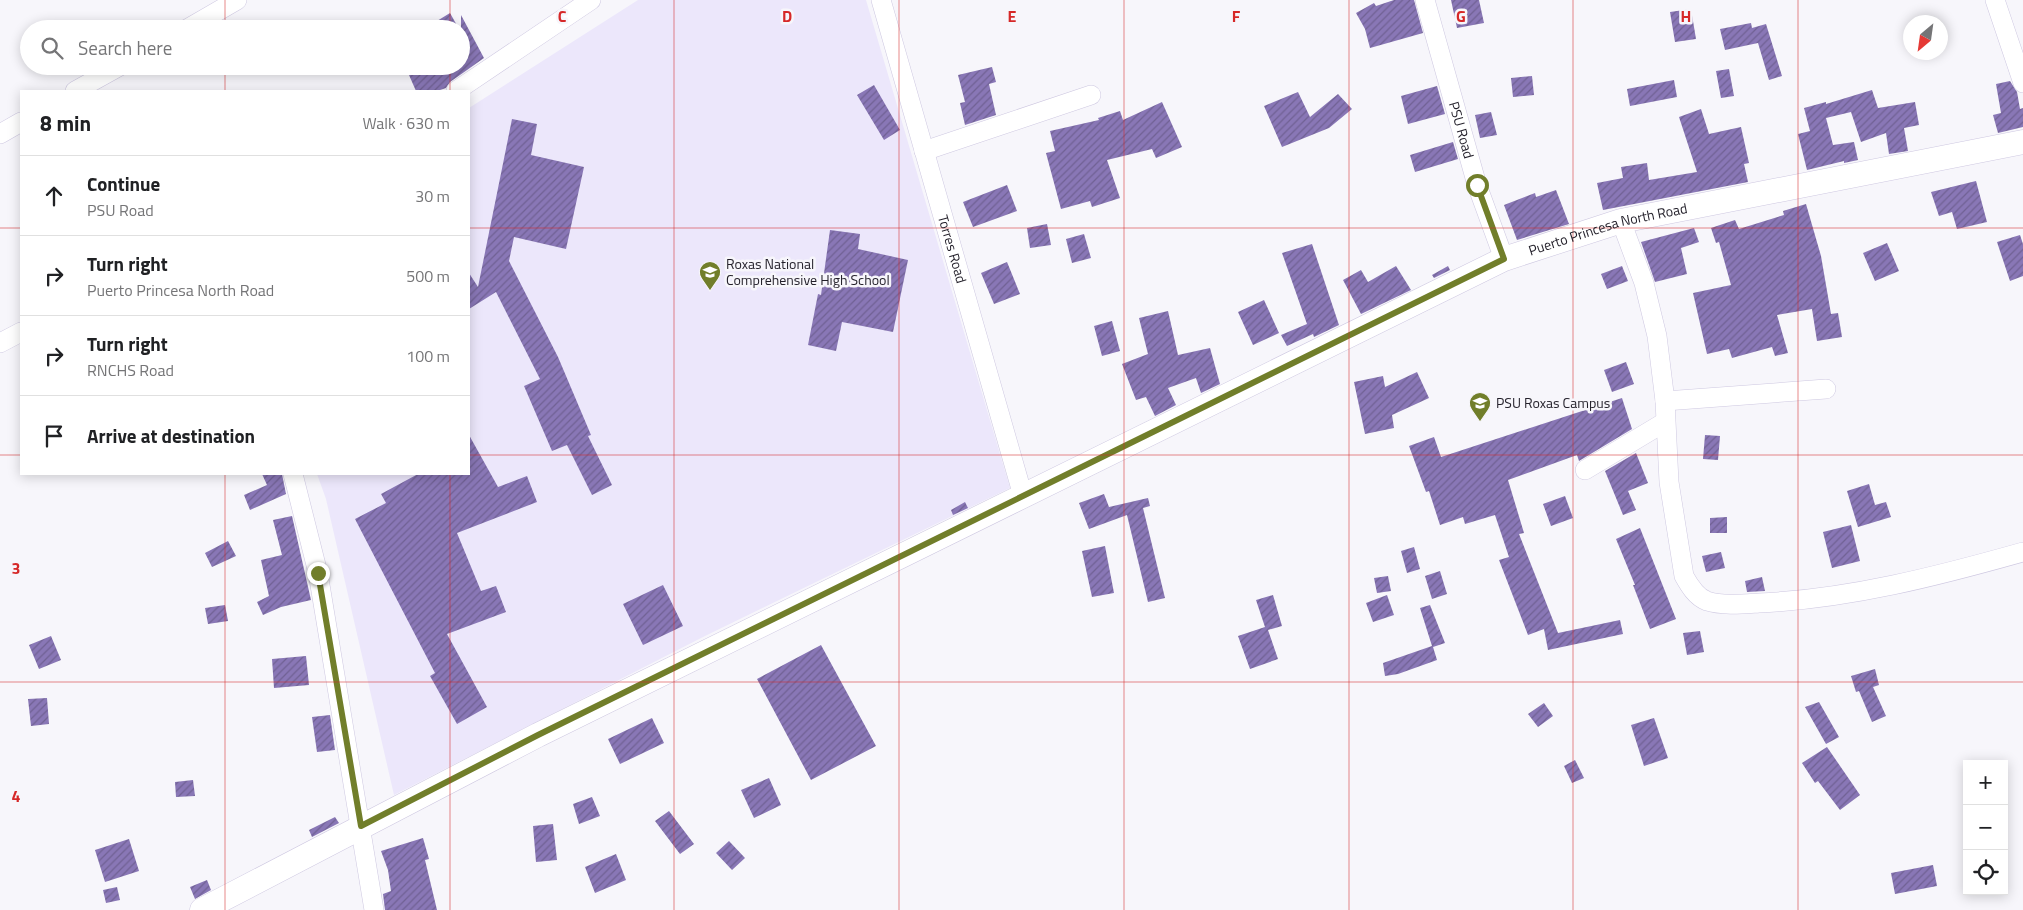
<!DOCTYPE html>
<html lang="en">
<head>
<meta charset="utf-8">
<style>
  body { margin:0; font-family:"Titillium Web",sans-serif; background:#f6f6f6; color:#202124 }
  .controls { position:absolute; right:15px; bottom:15px; display:grid; overflow:hidden; border-radius:0px; box-shadow:0 2px 12px #0003 }
  .controls button { width:45px; height:45px; display:grid; place-items:center; padding:0; border:0; border-bottom:1px solid #e0e0e0; background:#fff; color:#202124; font:25px sans-serif }
  .compass { position:absolute; left:1903px; top:15px; width:45px; height:45px; border-radius:50%; background:#fff; box-shadow:0 2px 12px #0003; rotate:209deg }
  .stop { position:absolute; width:15px; height:15px; margin:-11px; border:4px solid #717e2a; border-radius:50%; background:#fff }
  .stop.end { background:#717e2a; border-color:#fff; box-shadow:0 1px 5px #0008 }
  .list { margin:0; padding:0; list-style:none }
  h2 { display:flex; justify-content:space-between; align-items:center; height:65px; margin:0; padding:0 20px; font-size:21px }
  h2 small { font-size:16px; font-weight:400; color:#757577 }
  .list li { display:grid; grid-template-columns:32px 1fr auto; gap:15px; align-items:center; box-sizing:border-box; height:80px; padding:0 20px; border-top:1px solid #e0e0e0 }
  .list b { display:block; font-size:19px; white-space:nowrap }
  .list p { margin:0; font-size:16px; white-space:nowrap; color:#757577 }
  .list em { font-size:16px; font-style:normal; color:#757577 }
  .icon { flex:none; width:28px; height:28px; fill:none; stroke:currentColor; stroke-width:2; stroke-linecap:round; stroke-linejoin:round }
  .map { position:relative; flex:none; width:2023px; height:910px; overflow:hidden }
  .search { position:absolute; background:#fff; box-shadow:0 2px 12px #0003; left:20px; top:20px; width:450px; height:55px; display:flex; align-items:center; gap:12px; box-sizing:border-box; padding:0 18px; border-radius:28px; color:#757577; font-size:19px }
  .panel { position:absolute; background:#fff; box-shadow:0 2px 12px #0003; left:20px; top:90px; width:450px; height:385px; border-radius:0px }
  .map>svg:first-child { display:block }
</style>
</head>
<body>
<div class="map">
<svg width="2023" height="910" viewBox="0 0 2023 910">
  <defs>
    <pattern id="building-hatch" width="6" height="6" patternUnits="userSpaceOnUse" patternTransform="scale(1.25)"><rect width="6" height="6" fill="#8977b6"/><path d="M-1 1l2-2M0 6l6-6M5 7l2-2" fill="none" stroke="#706194"/></pattern>
  </defs>
  <rect width="100%" height="100%" fill="#f7f6fb"/>
  <path fill="#ece7fb" d="M638 0H866L1010 488 705 636 394 795 326 499 317 474H469V108Z"/>
  <path fill="url(#building-hatch)" d="M1394 0H1414L1423 33 1370 48 1365 29 1356 13 1374 3 1376 6Z
    M1451 0H1479L1484 23 1457 28Z
    M1691 9 1696 39 1675 42 1670 12Z
    M450 13 459 29H424Z
    M461 15 484 58 450 82 446 88 437 91H416L409 75 429 66H461Z
    M1751 23 1752 28 1766 24 1782 76 1769 80 1758 43 1725 50 1720 29Z
    M992 67 996 82 989 84 996 115 965 125 960 103 965 102 958 75Z
    M1729 69 1734 96 1721 98 1716 71Z
    M1532 76 1534 95 1513 97 1511 78Z
    M1674 80 1677 97 1630 106 1627 89Z
    M2010 81 2017 92 2020 109 2023 108V127L1998 133 1993 115 2001 113 1996 84Z
    M874 85 900 130 884 140 857 95Z
    M1437 86 1445 114 1408 124 1401 96Z
    M1872 90 1878 108 1915 102 1919 125 1904 128 1908 151 1889 154 1886 133 1861 142 1851 112 1826 118 1833 145 1854 142 1858 160 1844 163V161L1807 170 1798 134 1810 131 1804 108 1826 102V104Z
    M1298 92 1310 117 1338 94 1352 109 1329 128 1282 147 1264 106Z
    M1162 102 1182 147 1156 158 1152 149 1107 160 1120 198 1092 207 1090 201 1061 209 1046 153 1055 151 1050 131 1099 120 1098 118 1120 111 1123 120Z
    M1701 109 1709 134 1741 127 1749 163 1744 164 1748 182 1603 210 1597 183 1623 178 1621 167 1647 163 1649 180 1697 172 1679 117Z
    M1491 112 1497 135 1480 138 1475 115Z
    M512 119 537 124 531 155 584 167 566 249 514 237 509 261 558 357 591 435 588 436 612 485 592 495 567 445 552 451 524 386 540 379 496 292 469 309V273L478 287Z
    M1453 142 1458 159 1415 172 1410 155Z
    M1976 181 1987 222 1957 229 1952 212 1939 216 1931 192Z
    M1007 185 1017 211 973 227 963 202Z
    M1556 190 1569 224 1517 240 1504 205 1535 193 1536 197Z
    M1806 204 1821 256 1831 314 1838 313 1842 337 1817 341 1812 309 1777 315 1788 353 1775 356 1772 347 1732 358 1729 349 1707 354 1693 293 1731 285 1719 242 1716 243 1711 228 1735 220 1739 229 1784 215 1783 211Z
    M1047 224 1051 245 1030 248 1027 228Z
    M1694 228 1699 242 1681 248 1687 274 1655 282 1641 242Z
    M830 230 860 234 858 249 908 260 893 332 842 322 836 351 808 345 818 294 821 295Z
    M1084 234 1091 258 1072 263 1066 239Z
    M2020 235 2023 244V276L2010 281 1997 242Z
    M1887 243 1899 271 1875 281 1863 253Z
    M1312 244 1339 325 1314 337 1313 334 1287 346 1281 335 1307 324 1282 253Z
    M1007 262 1020 294 994 304 981 273Z
    M1396 266 1411 290 1361 314 1343 280 1361 270 1368 282Z
    M1448 266 1450 270 1434 278 1432 275Z
    M1622 266 1628 281 1607 289 1601 274Z
    M1264 300 1279 333 1253 345 1238 312Z
    M1168 311 1178 355 1210 348 1220 384 1201 393 1196 378 1168 388 1176 405 1155 416 1146 397 1136 400 1122 364 1148 354 1139 318Z
    M1112 321 1120 351 1102 356 1094 326Z
    M1626 362 1634 384 1612 392 1604 370Z
    M1417 372 1429 398 1392 415 1394 428 1365 434 1354 382 1383 376 1385 387Z
    M1622 398 1632 429 1579 461 1577 455 1508 480 1524 533 1519 534 1558 633 1620 620 1623 634 1548 650 1544 629 1528 635 1499 560 1509 557 1495 515 1465 524 1463 517 1440 525 1429 491 1426 492 1409 446 1434 437 1441 457Z
    M469 435 498 487 527 476 537 502 457 533 481 591 496 586 506 612 447 634 487 707 457 724 430 676 435 673 355 519 386 503 381 494 418 474H469Z
    M1705 435 1720 436 1718 460 1703 459Z
    M1636 453 1648 483 1628 491 1636 510 1623 515 1605 471Z
    M262 474H282L286 494 250 510 244 495 267 485Z
    M1869 484 1875 505 1886 502 1891 517 1858 527 1847 491Z
    M1104 494 1109 507 1148 498 1150 506 1143 508 1165 598 1148 602 1127 515 1089 529 1079 503Z
    M1565 496 1573 518 1551 526 1543 504Z
    M965 502 968 508 953 515 951 510Z
    M292 516 311 600 281 607 263 615 257 602 269 596 261 560 282 555 273 520Z
    M1727 517V533H1710V518Z
    M1851 525 1860 561 1832 568 1823 532Z
    M1640 528 1676 619 1650 629 1633 585H1635L1616 539Z
    M228 541 236 556 212 567 205 553Z
    M1105 546 1114 593 1092 597 1082 551Z
    M1414 547 1420 569 1407 573 1401 551Z
    M1721 552 1725 568 1706 572 1702 556Z
    M1440 571 1447 594 1432 599 1425 576Z
    M1388 576 1391 591 1377 593 1374 578Z
    M1762 577 1765 591 1747 592 1745 581Z
    M663 585 683 626 643 645 623 604Z
    M1273 595 1282 626 1268 630 1278 659 1250 669 1238 636 1265 627 1256 600Z
    M1387 595 1394 615 1373 622 1366 603Z
    M225 605 228 621 208 624 205 608Z
    M1430 605 1445 643 1433 647 1437 660 1398 674 1385 676 1383 663 1432 646 1420 608Z
    M1700 631 1704 652 1687 655 1683 633Z
    M51 636 61 660 39 669 29 645Z
    M821 645 876 746 811 780 757 679Z
    M306 656 309 685 274 688 272 659Z
    M1875 669 1879 685 1873 687 1886 716 1872 722 1859 691 1856 692 1851 676Z
    M47 698 49 724 31 726 28 699Z
    M1819 702 1839 737 1826 744 1805 707Z
    M1544 703 1553 716 1538 727 1528 714Z
    M330 715 335 750 317 752 312 717Z
    M652 718 664 743 620 764 608 739Z
    M1654 718 1668 758 1644 766 1631 725Z
    M1827 747 1860 795 1840 810 1818 781 1815 783 1802 763Z
    M1575 760 1584 778 1572 783 1564 766Z
    M769 778 781 805 754 818 741 790Z
    M193 780 195 796 176 797 175 782Z
    M592 797 600 816 579 824 573 804Z
    M669 811 694 844 680 854 655 821Z
    M335 817 339 823 312 837 309 830Z
    M553 824 557 860 536 862 533 826Z
    M423 838 429 859 425 860 437 910H385L383 894 391 891 388 870 381 851Z
    M129 839 139 871 105 882 95 850Z
    M729 841 745 858 732 870 716 853Z
    M616 854 626 880 595 893 585 867Z
    M1933 865 1937 886 1895 894 1891 873Z
    M207 880 211 890 195 899 190 887Z
    M117 887 120 900 106 903 103 890Z"/>
  <g fill="none" stroke-linecap="round" stroke-linejoin="round">
    <g stroke="#cec8e1" stroke-width="20">
      <g id="minor">
        <path id="s1" d="M881 0 1023 496"/>
        <path id="s2" d="M1425 0 1477 185 1504 259"/>
        <path d="M1995 0 2023 83"/>
        <path d="M187 29 237 0"/>
        <path d="M75 91 120 66"/>
        <path d="M456 91 591 0"/>
        <path d="M0 134 21 122"/>
        <path d="M924 151 1091 95"/>
        <path d="M1621 221 1644 283 1657 336 1665 401 1669 482 1684 576C1689 585 1696 597 1707 601 1723 606 1743 604 1759 603 1849 599 1938 576 2023 552"/>
        <path d="M0 343 21 332"/>
        <path d="M1665 401 1826 389"/>
        <path d="M1585 470 1665 422"/>
        <path d="M293 474 318 573 374 910"/>
      </g>
    </g>
    <g stroke="#cec8e1" stroke-width="25">
      <g id="major">
        <path id="s3" d="M202 910 538 735 1504 259 1621 221 2023 142"/>
      </g>
    </g>
    <use href="#minor" stroke="#fff" stroke-width="19"/>
    <use href="#major" stroke="#fff" stroke-width="24"/>
  </g>
  <g fill="none" stroke-linecap="round" stroke-linejoin="round">
    <path stroke="#717e2a" stroke-width="6" d="M318 573 361 826 538 735 1504 259 1477 185"/>
  </g>
  <path fill="none" stroke="#d62828" stroke-width="1" stroke-opacity="0.55" d="M225 0V29M450 0V29M674 0V910M899 0V910M1124 0V910M1349 0V910M1573 0V910M1798 0V910M225 66V91M450 66V91M0 228H21M469 228H2023M0 455H21M469 455H2023M225 474V910M450 474V910M0 682H2023"/>
  <defs>
    <g id="school-pin" transform="scale(1.125)"><path d="M0 17L-7.5 6A9.5 9.5 0 1 1 7.5 6Z" fill="#717e2a" stroke="#f7f6fb"/><path d="M0-5L7-2L0 1L-7-2ZM-4 1L0 2.5L4 1V4Q0 6-4 4Z" fill="#fff"/></g>
  </defs>
  <g fill-rule="evenodd">
    <use href="#school-pin" x="710" y="272"/>
    <use href="#school-pin" x="1480" y="403"/>
  </g>
  <g text-anchor="middle" stroke-width="5" stroke-linejoin="round" paint-order="stroke">
    <g font-size="14" fill="#221f29" stroke="#f7f6fb">
      <text dy="5" stroke="none"><textPath href="#s2" startOffset="135">PSU Road</textPath></text>
      <text dy="5" stroke="none"><textPath href="#s3" startOffset="1564">Puerto Princesa North Road</textPath></text>
      <text dy="5" stroke="none"><textPath href="#s1" startOffset="259">Torres Road</textPath></text>
    </g>
    <g font-size="14" fill="#221f29" stroke="#f7f6fb" text-anchor="start">
      <text x="726" y="269">Roxas National<tspan x="726" dy="16">Comprehensive High School</tspan></text>
      <text x="1496" y="408">PSU Roxas Campus</text>
    </g>
  </g>
  <g font-size="16" text-anchor="middle" font-weight="bold" fill="#d62828" stroke="#f7f6fb" stroke-width="5" stroke-linejoin="round" paint-order="stroke">
    <text x="562" y="22">C</text>
    <text x="787" y="22">D</text>
    <text x="1012" y="22">E</text>
    <text x="1236" y="22">F</text>
    <text x="1461" y="22">G</text>
    <text x="1686" y="22">H</text>
    <text x="16" y="574">3</text>
    <text x="16" y="802">4</text>
  </g>
</svg>
<div class="controls">
<button>+</button>
<button>−</button>
<button><svg class="icon" aria-label="locate" viewBox="0 0 24 24"><circle cx="12" cy="12" r="6"/><path d="M12 2v4M12 18v4M2 12h4M18 12h4"/></svg></button>
</div>
<svg class="compass" viewBox="-18 -18 36 36"><path d="M0-13l5 13h-10z" fill="#e53935"/><path d="M0 13l5-13h-10z" fill="#757577"/></svg>
<div class="stop" style="left:1477px;top:185px"></div>
<div class="stop end" style="left:318px;top:573px"></div>
<div class="search"><svg class="icon" aria-label="search" viewBox="0 0 24 24"><circle cx="10" cy="10" r="6"/><path d="M15 15l6 6"/></svg>Search here</div>
<section class="panel">
<h2>8 min<small>Walk · 630 m</small></h2>
<ul class="list">
<li><svg class="icon" aria-label="ahead" viewBox="0 0 24 24"><path d="M12 20V5M6 11l6-6 6 6"/></svg><div><b>Continue</b><p>PSU Road</p></div><em>30 m</em></li>
<li><svg class="icon" aria-label="right" viewBox="0 0 24 24"><path d="M7 20v-9h11M14 6l5 5-5 5"/></svg><div><b>Turn right</b><p>Puerto Princesa North Road</p></div><em>500 m</em></li>
<li><svg class="icon" aria-label="right" viewBox="0 0 24 24"><path d="M7 20v-9h11M14 6l5 5-5 5"/></svg><div><b>Turn right</b><p>RNCHS Road</p></div><em>100 m</em></li>
<li><svg class="icon" aria-label="arrive" viewBox="0 0 24 24"><path d="M6 21V4h12l-3 4 3 4H6"/></svg><div><b>Arrive at destination</b></div></li>
</ul>
</section>
</div>
</body>
</html>
